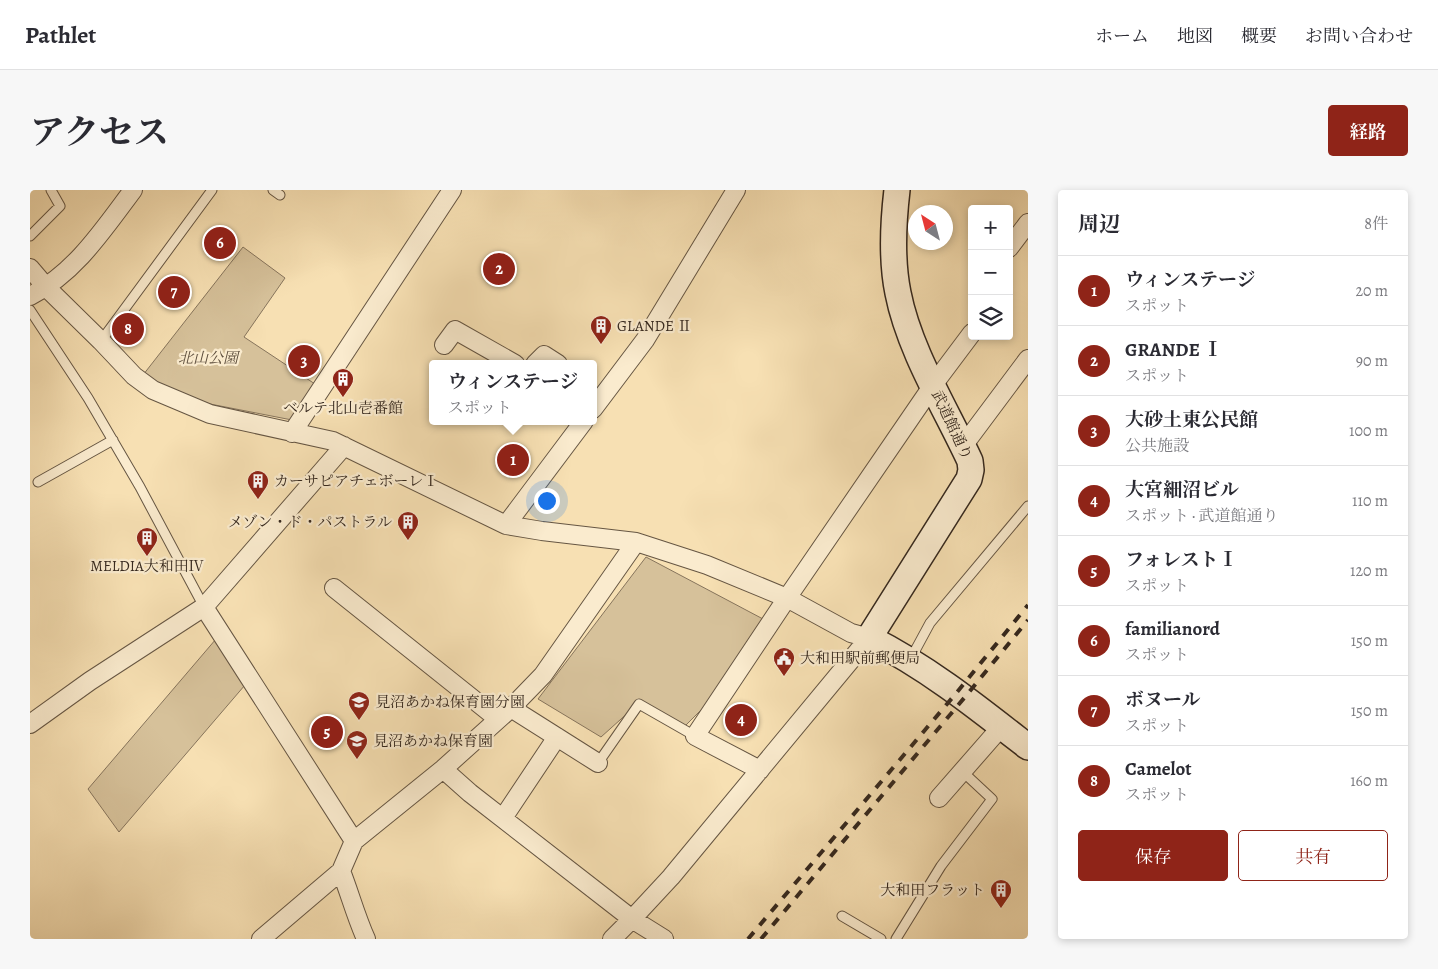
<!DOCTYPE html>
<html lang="ja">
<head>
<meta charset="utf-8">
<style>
  body { margin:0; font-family:Alegreya,"Noto Serif JP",serif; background:#f7f7f7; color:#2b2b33 }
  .controls { position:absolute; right:15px; top:15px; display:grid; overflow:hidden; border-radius:5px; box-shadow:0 2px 8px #0003 }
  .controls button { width:45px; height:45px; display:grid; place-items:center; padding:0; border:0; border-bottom:1px solid #e1e1e2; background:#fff; color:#2b2b33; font:25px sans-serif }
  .compass { position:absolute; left:878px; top:15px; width:45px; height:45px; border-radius:50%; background:#fff; box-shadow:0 2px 8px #0003; rotate:324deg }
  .you { position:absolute; left:516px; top:310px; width:18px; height:18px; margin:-12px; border:4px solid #fff; border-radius:50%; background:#1a73e8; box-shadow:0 0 0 8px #1a73e833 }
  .badge { display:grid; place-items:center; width:32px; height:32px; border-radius:50%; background:#8f2418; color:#fff; font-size:16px; font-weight:700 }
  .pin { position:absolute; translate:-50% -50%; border:2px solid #fff; box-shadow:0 1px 5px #0006 }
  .popup { position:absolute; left:399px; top:170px; width:168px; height:65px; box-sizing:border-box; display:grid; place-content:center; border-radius:5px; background:#fff; filter:drop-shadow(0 1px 4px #0005); font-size:16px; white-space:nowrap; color:#7c7c81 }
  .popup b { font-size:19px; color:#2b2b33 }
  .popup::after { content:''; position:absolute; left:50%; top:100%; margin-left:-10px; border:10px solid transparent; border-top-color:#fff }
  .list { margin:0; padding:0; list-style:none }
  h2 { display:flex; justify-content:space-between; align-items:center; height:65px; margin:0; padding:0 20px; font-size:21px }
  h2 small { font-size:16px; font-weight:400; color:#7c7c81 }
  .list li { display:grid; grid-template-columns:32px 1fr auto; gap:15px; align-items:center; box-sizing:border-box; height:70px; padding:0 20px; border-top:1px solid #e1e1e2 }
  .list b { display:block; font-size:19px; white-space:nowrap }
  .list p { margin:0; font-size:16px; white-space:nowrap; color:#7c7c81 }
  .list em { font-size:16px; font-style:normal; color:#7c7c81 }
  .actions { display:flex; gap:10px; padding:15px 20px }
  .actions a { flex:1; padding:11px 0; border:1px solid #8f2418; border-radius:5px; text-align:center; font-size:18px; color:#8f2418 }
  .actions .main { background:#8f2418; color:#fff }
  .icon { flex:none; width:28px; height:28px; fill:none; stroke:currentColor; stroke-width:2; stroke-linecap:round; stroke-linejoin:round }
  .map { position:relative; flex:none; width:998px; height:749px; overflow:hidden; border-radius:5px }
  header { display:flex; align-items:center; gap:30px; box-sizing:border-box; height:70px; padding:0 25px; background:#fff; border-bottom:1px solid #e1e1e2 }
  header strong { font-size:24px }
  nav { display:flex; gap:28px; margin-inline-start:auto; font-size:18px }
  .intro { display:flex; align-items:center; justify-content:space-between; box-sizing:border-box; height:120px; padding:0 30px }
  h1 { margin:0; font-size:35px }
  .button { padding:12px 22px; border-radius:5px; background:#8f2418; color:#fff; font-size:18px; font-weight:700 }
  main { display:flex; gap:30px; padding:0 30px }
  aside { flex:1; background:#fff; border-radius:5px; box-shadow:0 2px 8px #0003 }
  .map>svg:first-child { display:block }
</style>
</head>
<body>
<header>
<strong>Pathlet</strong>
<nav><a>ホーム</a><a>地図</a><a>概要</a><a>お問い合わせ</a></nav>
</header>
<div class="intro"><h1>アクセス</h1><a class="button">経路</a></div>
<main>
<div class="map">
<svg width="998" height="749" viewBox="0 0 998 749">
  <rect width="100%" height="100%" fill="#f7e0b3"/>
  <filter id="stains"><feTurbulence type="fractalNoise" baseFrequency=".004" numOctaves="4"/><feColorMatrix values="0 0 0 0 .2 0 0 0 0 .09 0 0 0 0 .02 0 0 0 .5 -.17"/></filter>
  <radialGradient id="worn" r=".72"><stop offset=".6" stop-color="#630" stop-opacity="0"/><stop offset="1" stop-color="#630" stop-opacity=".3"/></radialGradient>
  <path fill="#d6c19a" stroke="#86745c" d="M213 57 255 88 214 147 285 194 262 230 180 214 134 197 113 185Z
    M616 367 733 429 681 510 654 537 610 512 571 547 508 509Z
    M186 449 215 495 89 642 58 599Z"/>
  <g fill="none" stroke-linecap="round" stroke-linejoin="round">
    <g stroke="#665643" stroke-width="11">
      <path id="lane" d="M243 0 250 5
        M0 46 30 16 21 0
        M0 120 58 208 110 297 174 417
        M71 151 182 0
        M8 292 83 250
        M880 470 900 433 998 316
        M568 573 609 514 665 546
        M812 726 851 749
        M866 749 911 676 962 609 933 582"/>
    </g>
    <g stroke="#665643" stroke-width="20">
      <path id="street" d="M979 58 998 33
        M0 78 17 98 71 151 104 186 123 200 180 224 303 251 476 335 512 341 606 352 677 375 757 408 821 443 839 448 641 687 602 729 582 749
        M0 106C45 83 73 40 103 0
        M414 155 425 140 485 174
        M505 174 514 165 528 174
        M563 219 615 150 706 0
        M262 243 422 0
        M933 256 998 169
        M476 335 554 231
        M304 398 468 529
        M174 417 324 651
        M481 518 568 573
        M0 534 60 491 174 417 314 256
        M413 579 440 603 602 729 634 749
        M730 580 665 546 757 408 903 195 942 143
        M909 608 972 536
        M473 628 527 547
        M231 749 311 681
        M336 749C326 727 320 704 311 681L324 651 413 579 481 518 513 485 606 352"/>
    </g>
    <g stroke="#35281e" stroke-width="28">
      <path id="secondary" d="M867 0C863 34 861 69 868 103 879 160 916 219 940 271L941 280 939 289 839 448C897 477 947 517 998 557"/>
    </g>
    <use href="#lane" stroke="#faebce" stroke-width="9"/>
    <use href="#street" stroke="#faebce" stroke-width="18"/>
    <use href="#secondary" stroke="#faebce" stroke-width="25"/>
    <path stroke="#35281e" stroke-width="4" stroke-dasharray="9 9" stroke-linecap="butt" d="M718 749 928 501 998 415
      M731 749 935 507 998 430"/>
  </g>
  <defs>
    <g id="building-pin" transform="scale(1.125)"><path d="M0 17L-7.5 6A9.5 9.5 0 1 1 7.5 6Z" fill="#8f2418" stroke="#faebce"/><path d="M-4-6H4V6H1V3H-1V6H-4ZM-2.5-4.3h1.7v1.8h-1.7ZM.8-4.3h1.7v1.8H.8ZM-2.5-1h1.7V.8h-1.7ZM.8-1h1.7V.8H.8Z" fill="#fff"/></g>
    <g id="civic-pin" transform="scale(1.125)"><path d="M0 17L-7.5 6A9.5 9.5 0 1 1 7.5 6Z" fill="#8f2418" stroke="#faebce"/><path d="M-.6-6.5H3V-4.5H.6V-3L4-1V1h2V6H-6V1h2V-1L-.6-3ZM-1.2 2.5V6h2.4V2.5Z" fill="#fff"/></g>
    <g id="school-pin" transform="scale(1.125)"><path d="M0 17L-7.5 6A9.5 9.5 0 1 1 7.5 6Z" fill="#8f2418" stroke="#faebce"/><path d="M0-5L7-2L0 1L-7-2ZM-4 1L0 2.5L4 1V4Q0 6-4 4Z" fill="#fff"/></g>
  </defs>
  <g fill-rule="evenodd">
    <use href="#building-pin" x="571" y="136"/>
    <use href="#building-pin" x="313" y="189"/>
    <use href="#building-pin" x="228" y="291"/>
    <use href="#building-pin" x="378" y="332"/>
    <use href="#building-pin" x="117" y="348"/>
    <use href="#civic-pin" x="754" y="468"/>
    <use href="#school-pin" x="329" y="512"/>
    <use href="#school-pin" x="327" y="551"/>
    <use href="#building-pin" x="971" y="700"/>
  </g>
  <g text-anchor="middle" stroke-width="4.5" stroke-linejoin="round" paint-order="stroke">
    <g font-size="15" fill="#35281e" stroke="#faebce" text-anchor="start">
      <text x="587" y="141">GLANDE Ⅱ</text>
      <text x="313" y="223" text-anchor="middle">ベルテ北山壱番館</text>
      <text x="244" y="296">カーサピアチェボーレⅠ</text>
      <text x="362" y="337" text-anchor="end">メゾン・ド・パストラル</text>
      <text x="117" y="381" text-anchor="middle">MELDIA大和田Ⅳ</text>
      <text x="770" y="473">大和田駅前郵便局</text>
      <text x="345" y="517">見沼あかね保育園分園</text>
      <text x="343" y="556">見沼あかね保育園</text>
      <text x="955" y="705" text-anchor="end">大和田フラット</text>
    </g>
    <g font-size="15" font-style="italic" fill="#5d4e3d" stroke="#faebce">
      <text x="178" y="173">北山公園</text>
    </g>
    <g font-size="15" fill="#35281e" stroke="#faebce">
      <text transform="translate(922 235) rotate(65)" y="5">武道館通り</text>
    </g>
  </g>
  <rect width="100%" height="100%" filter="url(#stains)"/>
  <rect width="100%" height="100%" fill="url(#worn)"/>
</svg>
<div class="controls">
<button>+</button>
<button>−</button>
<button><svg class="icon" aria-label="layers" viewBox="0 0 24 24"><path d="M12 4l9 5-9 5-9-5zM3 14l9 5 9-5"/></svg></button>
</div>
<svg class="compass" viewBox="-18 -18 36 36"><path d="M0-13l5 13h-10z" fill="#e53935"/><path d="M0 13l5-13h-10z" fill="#7c7c81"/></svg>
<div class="you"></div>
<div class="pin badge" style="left:483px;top:270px">1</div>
<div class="popup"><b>ウィンステージ</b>スポット</div>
<div class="pin badge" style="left:469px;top:79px">2</div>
<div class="pin badge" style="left:274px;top:171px">3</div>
<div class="pin badge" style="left:711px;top:530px">4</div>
<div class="pin badge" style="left:297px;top:542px">5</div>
<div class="pin badge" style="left:190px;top:53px">6</div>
<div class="pin badge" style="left:144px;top:102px">7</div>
<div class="pin badge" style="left:98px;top:139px">8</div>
</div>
<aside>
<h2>周辺<small>8件</small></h2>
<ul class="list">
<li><span class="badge">1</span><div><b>ウィンステージ</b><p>スポット</p></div><em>20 m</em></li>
<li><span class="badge">2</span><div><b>GRANDE Ⅰ</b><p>スポット</p></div><em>90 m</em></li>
<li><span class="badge">3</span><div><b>大砂土東公民館</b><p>公共施設</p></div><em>100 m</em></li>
<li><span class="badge">4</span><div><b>大宮細沼ビル</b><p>スポット · 武道館通り</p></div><em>110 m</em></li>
<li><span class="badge">5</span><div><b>フォレストⅠ</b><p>スポット</p></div><em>120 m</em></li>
<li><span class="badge">6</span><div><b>familianord</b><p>スポット</p></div><em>150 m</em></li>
<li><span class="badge">7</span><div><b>ボヌール</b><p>スポット</p></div><em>150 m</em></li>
<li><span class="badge">8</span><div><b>Camelot</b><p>スポット</p></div><em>160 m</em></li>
</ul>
<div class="actions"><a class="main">保存</a><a>共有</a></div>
</aside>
</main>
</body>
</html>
